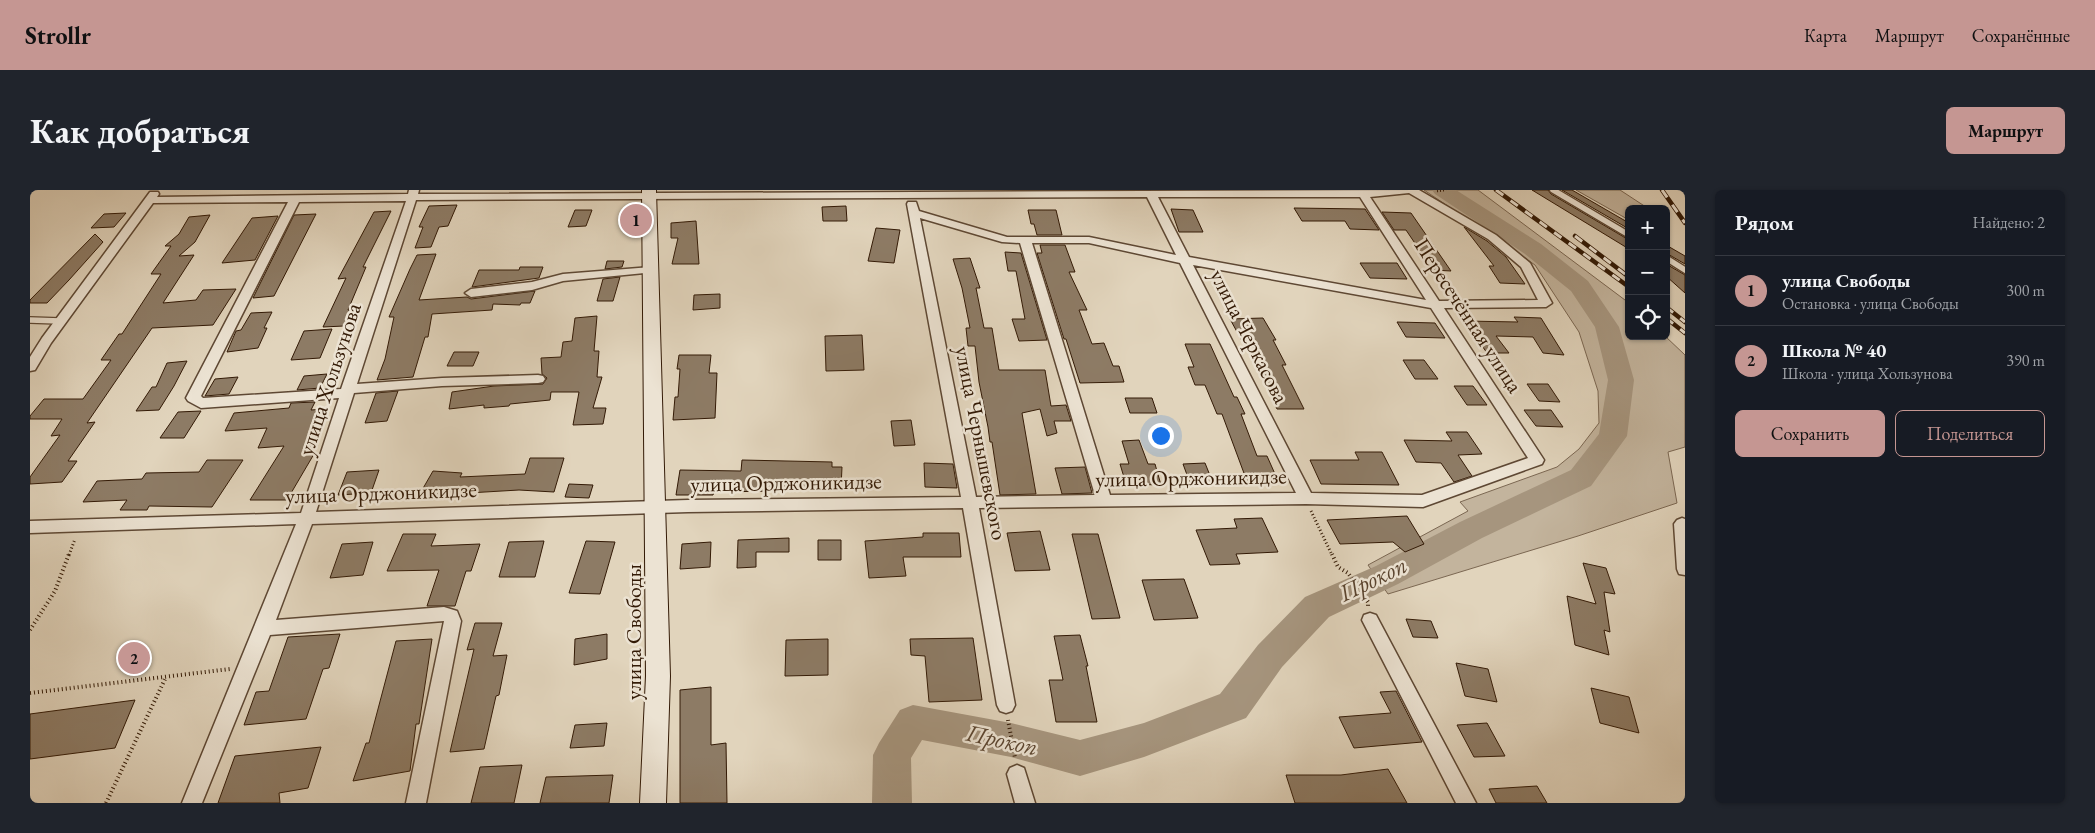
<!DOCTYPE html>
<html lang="ru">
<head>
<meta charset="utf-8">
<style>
  body { margin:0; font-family:"EB Garamond",serif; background:#20242c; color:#f1f3f6 }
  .controls { position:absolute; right:15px; top:15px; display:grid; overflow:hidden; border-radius:8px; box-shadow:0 1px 4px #0004 }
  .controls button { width:45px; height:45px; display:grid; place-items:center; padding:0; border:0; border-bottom:1px solid #363941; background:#171b24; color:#f1f3f6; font:25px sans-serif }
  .you { position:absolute; left:1130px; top:245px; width:18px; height:18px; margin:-12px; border:4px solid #fff; border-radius:50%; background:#1a73e8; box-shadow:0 0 0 8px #1a73e833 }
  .badge { display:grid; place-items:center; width:32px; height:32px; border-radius:50%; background:#c59692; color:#111; font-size:16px; font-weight:700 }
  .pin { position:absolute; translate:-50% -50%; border:2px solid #fff; box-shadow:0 1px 5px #0006 }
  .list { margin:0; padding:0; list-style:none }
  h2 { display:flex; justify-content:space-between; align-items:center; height:65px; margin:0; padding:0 20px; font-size:21px }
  h2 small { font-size:16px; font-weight:400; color:#9ea1a6 }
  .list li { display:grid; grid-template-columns:32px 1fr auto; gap:15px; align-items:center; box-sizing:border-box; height:70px; padding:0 20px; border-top:1px solid #363941 }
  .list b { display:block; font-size:19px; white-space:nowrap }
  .list p { margin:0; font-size:16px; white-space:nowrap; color:#9ea1a6 }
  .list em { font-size:16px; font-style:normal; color:#9ea1a6 }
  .actions { display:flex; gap:10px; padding:15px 20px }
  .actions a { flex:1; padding:11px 0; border:1px solid #c59692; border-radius:8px; text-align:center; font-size:18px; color:#c59692 }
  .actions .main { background:#c59692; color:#111 }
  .icon { flex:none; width:28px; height:28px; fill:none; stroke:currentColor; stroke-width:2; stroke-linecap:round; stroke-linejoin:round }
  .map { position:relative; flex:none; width:1655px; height:613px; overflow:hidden; border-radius:8px }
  header { display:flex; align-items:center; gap:30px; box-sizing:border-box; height:70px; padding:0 25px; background:#c59692; color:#111 }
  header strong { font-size:24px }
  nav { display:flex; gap:28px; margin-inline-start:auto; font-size:18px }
  .intro { display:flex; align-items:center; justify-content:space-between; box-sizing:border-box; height:120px; padding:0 30px }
  h1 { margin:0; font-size:35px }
  .button { padding:12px 22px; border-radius:8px; background:#c59692; color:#111; font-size:18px; font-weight:700 }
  main { display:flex; gap:30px; padding:0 30px }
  aside { flex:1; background:#171b24; border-radius:8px; box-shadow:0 1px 4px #0004 }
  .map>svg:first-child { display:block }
</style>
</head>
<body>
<header>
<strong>Strollr</strong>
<nav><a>Карта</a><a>Маршрут</a><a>Сохранённые</a></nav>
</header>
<div class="intro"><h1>Как добраться</h1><a class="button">Маршрут</a></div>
<main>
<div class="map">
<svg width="1655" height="613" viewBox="0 0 1655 613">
  <rect width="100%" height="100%" fill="#e1d4bc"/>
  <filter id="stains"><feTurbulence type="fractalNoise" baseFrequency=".004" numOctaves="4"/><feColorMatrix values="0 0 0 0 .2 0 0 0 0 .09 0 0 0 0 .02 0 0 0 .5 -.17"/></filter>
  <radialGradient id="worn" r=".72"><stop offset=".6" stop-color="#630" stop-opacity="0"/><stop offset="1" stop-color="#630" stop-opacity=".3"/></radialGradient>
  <path fill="#c3b49d" stroke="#7b6752" d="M1394 0H1448L1599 113V146H1635L1655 165V257L1638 262 1647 313 1548 346 1358 404 1338 375 1438 321 1430 312 1527 277 1549 259 1569 233 1568 201 1549 142 1505 75Z
    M1546 0H1590L1619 19H1599V30Z"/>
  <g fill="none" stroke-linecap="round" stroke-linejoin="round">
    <path fill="#a6957e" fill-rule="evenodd" d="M1402 0H1426L1511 54 1558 91 1589 137 1604 190 1597 246 1561 296 1452 348 1368 394 1299 427 1252 477 1216 528 1114 567 1050 586 981 567 892 550 881 568 882 613H842L843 565 849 553 870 520 883 515 981 533 1050 550 1114 533 1190 504 1228 455 1275 407 1346 376 1430 332 1541 280 1569 244 1578 190 1565 137 1541 101 1495 64 1405 4Z"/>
  </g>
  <path fill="#8d7b65" stroke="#331a06" d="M1502 0H1518L1521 4 1599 50V59Z
    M1532 0H1542L1599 33V39Z
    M427 15 418 36 409 37 401 57 385 58 393 37H389L399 16Z
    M816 16 817 31H793L792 17Z
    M1264 18 1335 19 1349 40 1320 39 1315 31H1272Z
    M1141 19 1163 20 1173 42H1149Z
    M545 20H562L556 36 538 37Z
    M998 20H1026L1032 45H1007L1004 34H1001Z
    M361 21 333 77H336L318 120H320L314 136 293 137 316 88 308 89 344 22Z
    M1352 22 1381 23 1421 81 1403 80 1376 40H1364Z
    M96 23 84 37 61 38 74 24Z
    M286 24 244 106 223 108 264 25Z
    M180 25 165 52 149 66 164 65 133 113 166 110 173 100 206 99 183 135 122 138 57 233 65 232 38 271H47L32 292 0 294V287L30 245 21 246 32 229H0V226L14 209H53L81 170H71L89 144H92L131 84H121L141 56H135L149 44 159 27Z
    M248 26 225 70 192 73 222 28Z
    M666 31 669 74H642L648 48H641V33Z
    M1434 37 1457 51 1476 67 1495 94 1470 93 1459 76H1464Z
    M846 38 870 40 864 73 838 71Z
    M65 44 73 52 39 90 17 113H0V110Z
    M1010 55H1035L1045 82H1039L1057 120H1049L1062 154 1074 153 1083 176H1089L1094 192 1050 193 1036 149H1034L1007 63H1012Z
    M1636 55 1655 66V74L1636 63Z
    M975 62 991 63 1017 150 989 151 982 129H995L986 81H978Z
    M406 64 389 110 437 107 441 109 505 101 500 113H491L490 115 463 114 462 120 402 124 398 147H395L383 187 347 190 355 169 364 127H359L380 79 387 65Z
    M940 68 950 98H946L954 138H962L969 180H1015L1021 216 1036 215 1041 231H1024L1027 243 1017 246 1010 219 992 223 1006 304 970 305 962 252H960L958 237 949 192 945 156H938L936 138H940L932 98 923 69Z
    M577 71H594L592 77 575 79Z
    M1330 73H1367L1377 89 1340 88Z
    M1636 74 1655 85V103L1636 86Z
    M490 77H513L509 88 442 97 449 80H489Z
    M590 87 583 111H567L573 89Z
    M690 104V118L663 120 664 105Z
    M242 122 234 138H237L228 158 197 162 206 141 211 140 221 123Z
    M567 126 564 161H569L567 187H572L563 218H576L573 234 543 235 549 202H521L520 210 480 214 479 216 454 218V215L419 219 422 202 464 196 513 194 517 188 512 184 511 168 531 167 533 152 542 151 545 128Z
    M1484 127 1511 128 1534 165 1513 163 1503 147 1466 146 1479 163H1457L1435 131 1488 132Z
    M1233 128 1246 150H1243L1256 175H1252L1274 219H1247L1228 178H1234L1220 151H1212L1200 129Z
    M1367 132 1405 133 1415 148 1376 147Z
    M302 139 290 168 261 170 274 141Z
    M832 145 834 180 796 181 795 146Z
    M1155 154H1180L1204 207H1207L1215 224H1211L1227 266H1237L1249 293 1218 294 1192 224H1187L1175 195H1165L1158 177H1164Z
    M424 162H449L443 176H417Z
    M649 165H681L679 183H687L685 228 643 230 645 207H648L650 179H647Z
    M1373 170H1394L1408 189H1385Z
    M157 171 144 196 129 220 106 221 122 197H126L137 173Z
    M297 184 290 198 267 200 274 186Z
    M208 187 199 204 175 206 185 189Z
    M1497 194H1518L1530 212 1509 211Z
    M1424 196H1443L1457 215H1437Z
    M368 201 357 231 335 233 346 203Z
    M1095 208H1122L1127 223H1100Z
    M285 212 281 220 295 219 280 264H284L257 310H220L254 256 228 258 237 238 195 241 204 223 259 218 261 213Z
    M1494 220H1521L1533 237 1506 236Z
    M171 221 154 248H130L148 222Z
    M881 230 885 255 864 256 861 231Z
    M1416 242H1437L1452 264 1428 265 1442 286 1424 292 1411 273 1386 272 1374 250 1422 251Z
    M1109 250 1118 274H1125L1131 295 1096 294 1090 274H1099L1092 251Z
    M1325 262H1352L1369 295 1291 294 1280 270H1329Z
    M500 268H534L524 302 489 300 421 304 418 309 388 307 403 281 432 283 430 287 495 284Z
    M177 270H213L182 317 119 316 117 320H90L97 310 53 312 67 291 112 289 116 283 169 282Z
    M712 270 802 272V277H812L811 298 748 299 747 301 684 302 683 305H646L650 280 711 281Z
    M894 273 923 274 927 298 895 297Z
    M1175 273 1183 293H1160L1153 274Z
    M1055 277 1062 303 1032 304 1025 278Z
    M349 280 341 303 308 305 317 282Z
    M539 294 563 295 559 308 535 307Z
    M1377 326 1394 354 1375 362 1363 352 1310 354 1297 330Z
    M1232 328 1248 362 1206 364 1210 374 1180 375 1166 340 1207 338 1204 329Z
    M1010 341 1020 380 985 381 977 343Z
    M893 343H929L931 367H873L876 386 839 388 835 351 893 347Z
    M373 344H406L401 356 450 354 441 381H436L425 416H397L409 380 357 381Z
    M1042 344H1068L1090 428 1062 429Z
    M759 348V362H726V377L707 378 708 350Z
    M788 350H811V370H788Z
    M514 351 505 387H469L479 352Z
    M556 351 585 352 570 404 539 403Z
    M343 352 333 385 300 388 312 354Z
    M681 352 680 377 650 379 652 354Z
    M1553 373 1576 378 1585 404 1574 402 1580 442 1574 440 1579 465 1545 455 1537 406 1566 414Z
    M1154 389 1168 428 1124 430 1112 390Z
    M1376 429 1401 431 1408 448 1383 447Z
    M445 433H472L463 466 477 465 469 505 466 506 454 559 420 562 444 459 437 460Z
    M310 444 299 478 293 479 276 529 214 535 226 502 239 501 258 447Z
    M577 444V469L544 475 545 449Z
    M1050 445 1058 476H1056L1067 532H1026L1019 490H1033L1024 446Z
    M943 448 952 510 899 512 895 466 881 465 880 449Z
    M402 449 389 534H386L380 581 323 591 336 553H339L366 451Z
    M798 449V485L755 486 756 450Z
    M1426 473 1458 479 1467 512 1435 506Z
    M681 497V555L696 553 697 613H650V500Z
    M1561 498 1599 507 1609 543 1570 533Z
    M1366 501 1392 552 1324 558 1309 527 1361 523 1350 502Z
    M105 510 85 558 0 569V524Z
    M577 533 574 556 540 558 545 535Z
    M1457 533 1475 566 1444 567 1427 535Z
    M291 557 278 598 249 603 250 613H188L205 566Z
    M492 575 484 613H441L450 577Z
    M1358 579 1377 613H1265L1256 585H1311Z
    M583 585 579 613H510L516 587Z
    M1507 596 1517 613H1466L1459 599Z"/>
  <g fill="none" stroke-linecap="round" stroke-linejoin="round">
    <g stroke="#5e4834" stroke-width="8">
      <path id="lane" d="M1523 0 1599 45
        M1636 68 1655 80
        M0 130 30 131"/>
    </g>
    <g stroke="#5e4834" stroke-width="3">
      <path id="street" d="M379 0H389L388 4 1389 0 1466 45 1500 73 1522 113 1516 117 1414 118 1514 270 1512 274 1393 317 1276 314 949 318 985 515 982 521 976 523 970 521 967 515 933 318 658 322 282 334 246 430 414 417 427 421 431 431 396 613H376L414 431 240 445 172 613H152L266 334 0 343V331L271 323 309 208 171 218 158 211 156 208 258 12 123 13 21 153 5 180 0 181V167L12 148 120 2H128L129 4 127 7 378 4ZM1379 3 1458 49 1491 77 1508 110 1409 111 1340 7ZM1117 7 1146 65 1059 47H977L889 21 886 12H878L877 14 931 307 658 310 286 322 324 203 412 196 508 193 513 192 515 189 513 186 508 185 412 188 327 194 386 10ZM1128 7H1330L1396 110 1159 67ZM376 11 311 199 173 208 171 206 269 12ZM890 28 972 52 990 53 1065 305 946 307ZM1002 53H1059L1150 73 1266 303 1080 305ZM1163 75 1401 118 1498 268 1392 305 1281 303Z
        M621 77 627 80 625 82 533 91 502 100 441 107 435 103 441 99 502 92 533 84Z
        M1652 328 1655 329V385L1649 384 1647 379 1644 334 1647 330Z
        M1340 423 1346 425 1446 613H1426L1332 430 1334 425Z
        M987 575 994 578 1005 613H985L977 584 980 578Z"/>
    </g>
    <g stroke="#331a06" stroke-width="2">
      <path id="secondary" d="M612 0H626L640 486 636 613H610L616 486Z"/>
    </g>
    <path stroke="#331a06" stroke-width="2.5" stroke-dasharray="1 2" stroke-linecap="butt" d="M1407 1 1416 0"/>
    <path stroke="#331a06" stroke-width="3" stroke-dasharray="1 2.5" stroke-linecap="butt" d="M1281 321 1302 365
      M39 365 45 349"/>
    <path stroke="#331a06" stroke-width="4" stroke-dasharray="1 3" stroke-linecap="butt" d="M1302 364 1308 377 1318 383 1338 412V416
      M0 440 25 401 39 364
      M0 503 200 479
      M978 530 985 568
      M76 613 136 487"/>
    <use href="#lane" stroke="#ece3d3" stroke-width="5.5"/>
    <use href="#street" fill="#ece3d3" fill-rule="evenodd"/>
    <use href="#secondary" fill="#ece3d3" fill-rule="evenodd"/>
    <g stroke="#331a06" stroke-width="4.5">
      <path id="rail" d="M1466 0 1599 97
        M1632 0 1655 33
        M1545 46 1599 87
        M1636 117 1655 132
        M1636 128 1655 143"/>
    </g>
    <use href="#rail" stroke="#ece3d3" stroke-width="3" stroke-dasharray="9" stroke-linecap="butt"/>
  </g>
  <g text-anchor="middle" stroke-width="5" stroke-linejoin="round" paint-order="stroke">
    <g font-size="22" fill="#331a06" stroke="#ece3d3">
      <text transform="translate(1439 125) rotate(57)" y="8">Пересечённая улица</text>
      <text transform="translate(1220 146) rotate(63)" y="8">улица Черкасова</text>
      <text transform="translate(299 189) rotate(-72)" y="8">улица Хользунова</text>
      <text transform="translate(952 253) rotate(79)" y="8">улица Чернышевского</text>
      <text transform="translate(1161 287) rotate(-1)" y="8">улица Орджоникидзе</text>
      <text transform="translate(756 292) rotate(-1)" y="8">улица Орджоникидзе</text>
      <text transform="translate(351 302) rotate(-2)" y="8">улица Орджоникидзе</text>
      <text transform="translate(603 442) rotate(-90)" y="8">улица Свободы</text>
    </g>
    <g font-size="24" font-style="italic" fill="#5b4530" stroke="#ece3d3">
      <text transform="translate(1343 389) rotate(-26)" y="8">Прокоп</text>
      <text transform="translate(972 550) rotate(12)" y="8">Прокоп</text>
    </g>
  </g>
  <rect width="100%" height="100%" filter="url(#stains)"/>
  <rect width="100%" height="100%" fill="url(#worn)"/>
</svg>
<div class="controls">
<button>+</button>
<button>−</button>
<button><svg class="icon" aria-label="locate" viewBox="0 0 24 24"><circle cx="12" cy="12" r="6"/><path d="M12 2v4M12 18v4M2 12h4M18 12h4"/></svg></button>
</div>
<div class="you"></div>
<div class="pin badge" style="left:606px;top:30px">1</div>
<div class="pin badge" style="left:104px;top:468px">2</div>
</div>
<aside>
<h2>Рядом<small>Найдено: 2</small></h2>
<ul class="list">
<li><span class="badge">1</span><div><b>улица Свободы</b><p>Остановка · улица Свободы</p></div><em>300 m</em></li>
<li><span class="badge">2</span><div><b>Школа № 40</b><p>Школа · улица Хользунова</p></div><em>390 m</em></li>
</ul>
<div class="actions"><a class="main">Сохранить</a><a>Поделиться</a></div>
</aside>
</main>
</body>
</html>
